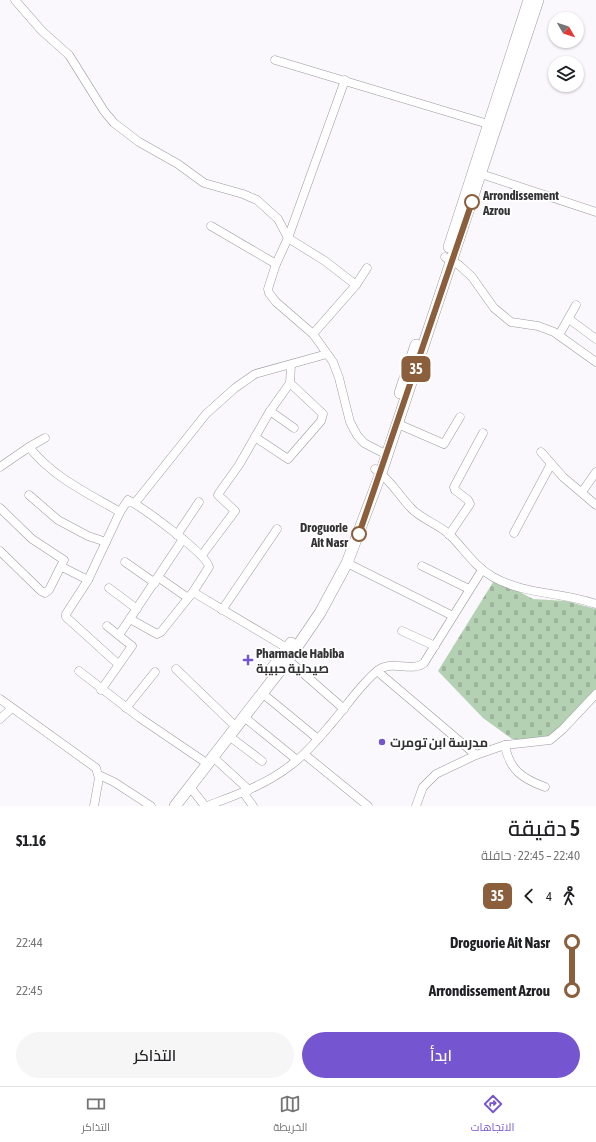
<!DOCTYPE html>
<html lang="ar">
<meta charset="utf-8">
<style>
:root{--surface:#fff;--page:#f6f6f6;--text:#202124;--muted:#757577;--line:#e0e0e0;--accent:#7656d0}
body{margin:0;font-family:"Asap Condensed",Cairo,sans-serif;background:var(--page);color:var(--text);direction:rtl;height:100vh;display:flex;flex-direction:column;font-size:15px;white-space:nowrap}
*{box-sizing:border-box;margin:0}
p{font-size:13px;color:var(--muted)}
.icon{flex:none;width:22px;height:22px;fill:none;stroke:currentColor;stroke-width:2;stroke-linecap:round;stroke-linejoin:round}
.map{position:relative;height:806px;overflow:hidden;direction:ltr}
.sheet{display:flex;flex-direction:column;background:var(--surface);flex:1}
.sheet>*{flex:none}
.badge{padding:0 8px;border-radius:6px;font-size:14px;line-height:26px}
.needle{width:26px;rotate:129deg}
.buttons{position:absolute;left:548px;top:12px;display:grid;gap:8px}
.buttons a{display:grid;place-items:center;width:36px;height:36px;border-radius:50%;background:var(--surface);box-shadow:0 1px 3px #0004;font-size:20px}
.map>.badge{position:absolute;translate:-50% -50%;box-shadow:0 0 0 2px #fff}
.legs{display:flex;align-items:center;gap:6px;height:44px;padding:0 16px;font-size:13px}
.legs p{margin-inline-start:auto}
.headline{display:flex;align-items:center;justify-content:space-between;height:68px;padding:0 16px}
h1{font-size:22px;font-weight:600;line-height:30px}
.primary-button{display:flex;gap:8px;margin-top:auto;padding:8px 16px}
.primary-button a{flex:1;height:46px;border-radius:24px;background:var(--accent);color:#fff;font-size:16px;font-weight:600;line-height:46px;text-align:center}
.primary-button a+a{background:var(--page);color:var(--text)}
ul{padding:0 16px;list-style:none}
li{display:flex;align-items:center;gap:14px;height:48px;font-size:15px}
li i{display:grid;place-items:center;width:6px;height:100%;margin:0 5px;background:currentColor}
li i::after{content:'';width:10px;height:10px;margin:-5px;border:3px solid;border-radius:50%;background:var(--surface)}
li p{margin-inline-start:auto}
li:first-child i{background:linear-gradient(#0000 50%,currentColor 0)}
li:last-child i{background:linear-gradient(currentColor 50%,#0000 0)}
.tabs{display:flex;justify-content:space-around;align-items:center;height:56px;border-top:1px solid var(--line);background:var(--surface);font-size:11px;color:var(--muted)}
.tabs a{display:grid;justify-items:center;gap:2px}
.tabs .selected{color:var(--accent)}
.map>svg:first-child{display:block}
.cemetery{fill:url(#cemetery-stones)}
.lines{fill:none;stroke-linecap:round;stroke-linejoin:round}
.street-casing{stroke:#9c9a9e;stroke-width:9}
.secondary-casing{stroke:#9c9a9e;stroke-width:12}
.street{stroke:#fff;stroke-width:8}
.secondary{stroke:#fff;stroke-width:11}
.line-1-casing{stroke:#fff;stroke-width:9}
.line-1{stroke:#8b5e3c;stroke-width:6}
.stop-1-dot{fill:#fff;stroke:#8b5e3c;stroke-width:2}
.poi-dot{fill:#7656d0;stroke:#fff;stroke-width:1.5}
.labels{text-anchor:middle;dominant-baseline:central;stroke-width:3.5;stroke-linejoin:round;paint-order:stroke}
.stop-label{font-size:13px;font-weight:bold;fill:#333234;stroke:#fff;text-anchor:start}
.poi-label{font-size:13px;font-weight:bold;fill:#333234;stroke:#fff;text-anchor:start}
</style>
<div class="map">
<svg width="596" height="806" viewBox="0 0 596 806">
<defs>
<pattern id="cemetery-stones" width="16" height="16" patternUnits="userSpaceOnUse"><rect width="16" height="16" fill="#b4d1b3"/><path d="M2 7V4a2 2 0 0 1 4 0v3zM10 15v-3a2 2 0 0 1 4 0v3z" fill="#9bb49b"/></pattern>
</defs>
<rect width="100%" height="100%" fill="#faf8fc"/>
<polygon class="cemetery" points="495,579 533,599 566,601 596,609 596,690 551,741 512,739 483,718 438,671"/>
<g class="lines">
<defs>
<g id="street">
<polyline points="15,0 42,31 69,55 104,111 114,123 139,142 178,164 204,183 243,194 257,200 278,219 288,238 325,261 356,285 367,268"/>
<polyline points="275,60 488,124"/>
<polyline points="345,80 288,238 276,264 268,289 269,293 276,302 313,334 333,362 339,378 350,422 357,435 364,443 387,455"/>
<polyline points="475,172 596,212"/>
<polyline points="211,226 276,264"/>
<polyline points="445,257 459,265 472,277 494,308 511,322 538,326 554,332 596,362"/>
<polyline points="569,319 596,339"/>
<polyline points="313,334 356,285"/>
<polyline points="559,335 576,305"/>
<polyline points="270,411 294,428"/>
<polyline points="398,424 444,444 460,417"/>
<polyline points="255,437 288,459 321,421 323,414 290,383"/>
<path d="M29,447C54,478 86,492 120,512"/>
<polyline points="541,452 563,477 596,505"/>
<polyline points="0,467 29,447 45,438"/>
<path d="M375,469C391,480 399,496 412,509C423,520 438,524 450,535C464,549 475,567 493,577C525,595 563,592 596,604"/>
<polyline points="582,492 596,472"/>
<polyline points="29,495 58,520 88,536 106,542"/>
<polyline points="135,503 206,414 235,388 255,374 327,354"/>
<polyline points="0,508 32,539 64,560 49,590 45,593 41,591 0,551"/>
<polyline points="514,533 551,464"/>
<polyline points="177,535 199,502"/>
<polyline points="449,535 470,504 468,500 455,490 454,487 483,433"/>
<polyline points="202,555 235,511 218,495 219,493 239,465 270,411 290,383 291,365"/>
<polyline points="125,562 155,583"/>
<polyline points="347,563 453,616"/>
<polyline points="422,566 469,589"/>
<polyline points="62,567 88,580"/>
<polyline points="158,577 188,598"/>
<polyline points="109,588 137,609"/>
<polyline points="193,592 292,651"/>
<polyline points="222,610 277,529"/>
<polyline points="402,631 435,646"/>
<polyline points="119,635 183,539"/>
<polyline points="288,660 344,709"/>
<path d="M118,664L66,617V614L88,580L120,512L128,500C142,507 207,554 209,567L193,592L161,632L157,634L130,619"/>
<polyline points="176,669 231,722"/>
<polyline points="79,671 140,718 202,760"/>
<polyline points="377,671 476,755"/>
<polyline points="101,690 132,646 107,626"/>
<polyline points="262,693 318,739"/>
<polyline points="0,699 96,768 99,778 94,806"/>
<polyline points="126,708 155,672"/>
<polyline points="244,717 297,760"/>
<polyline points="0,719 12,708"/>
<polyline points="229,736 262,761"/>
<path d="M505,745C509,770 523,779 545,787"/>
<polyline points="304,754 368,806"/>
<polyline points="213,757 249,790"/>
<polyline points="99,775 114,782 151,806"/>
<polyline points="190,787 205,806"/>
<polyline points="243,792 253,806"/>
<path d="M207,806C236,795 266,785 291,765C306,754 319,738 331,724C346,707 360,685 377,671C391,659 411,673 424,663L482,570"/>
<polyline points="416,806 423,787 436,774 476,755 505,745 550,740 563,729 596,694"/>
</g>
<g id="secondary">
<polyline points="449,247 529,0"/>
<polyline points="400,393 416,345"/>
<polyline points="270,671 291,643"/>
<polyline points="175,806 288,660 320,613 347,563 381,473 538,0"/>
</g>
</defs>
<use href="#street" class="street-casing"/>
<use href="#secondary" class="secondary-casing"/>
<use href="#street" class="street"/>
<use href="#secondary" class="secondary"/>
</g>
<g class="lines">
<defs>
<polyline id="line-1" points="359,534 472,202"/>
</defs>
<use href="#line-1" class="line-1-casing"/>
<use href="#line-1" class="line-1"/>
</g>
<g class="stop-1-dot">
<circle cx="472" cy="202" r="7"/>
<circle cx="359" cy="534" r="7"/>
</g>
<g class="poi-dot">
<path d="M246 654h4v4h4v4h-4v4h-4v-4h-4v-4h4z"/>
<circle cx="382" cy="742" r="4"/>
</g>
<g class="labels">
<g class="stop-label">
<text x="483" y="195">Arrondissement<tspan x="483" dy="15">Azrou</tspan></text>
<text x="348" y="527" text-anchor="end">Droguorie<tspan x="348" dy="15">Ait Nasr</tspan></text>
</g>
<g class="poi-label">
<text x="256" y="653">Pharmacie Habiba<tspan x="256" dy="15">صيدلية حبيبة</tspan></text>
<text x="390" y="742">مدرسة ابن تومرت</text>
</g>
</g>
</svg>
<div class="buttons">
<a><svg class="needle" viewBox="-14 -14 28 28"><path d="M0-13l5 13h-10z" fill="#e53935"/><path d="M0 13l5-13h-10z" fill="#757577"/></svg></a>
<a><svg class="icon" aria-label="layers" viewBox="0 0 24 24"><path d="M12 4l9 5-9 5-9-5zM3 14l9 5 9-5"/></svg></a>
</div>
<b class="badge" style="left:416px;top:369px;background:#8b5e3c;color:#fff">35</b>
</div>
<section class="sheet">
<div class="headline"><div><h1>5 دقيقة</h1><p>22:40 – 22:45 · حافلة</p></div><b>$1.16</b></div>
<div class="legs"><svg class="icon" aria-label="walk" viewBox="0 0 24 24"><circle cx="13" cy="4" r="2"/><path d="M13 8l-2 6 4 7M11 14l-3 7M7 12l3-4h3l4 4"/></svg>4<svg class="icon" aria-label="back" viewBox="0 0 24 24"><path d="M15 5l-7 7 7 7"/></svg><b class="badge" style="background:#8b5e3c;color:#fff">35</b></div>
<ul>
<li><i style="color:#8b5e3c"></i><b>Droguorie Ait Nasr</b><p>22:44</p></li>
<li><i style="color:#8b5e3c"></i><b>Arrondissement Azrou</b><p>22:45</p></li>
</ul>
<div class="primary-button"><a>ابدأ</a><a>التذاكر</a></div>
</section>
<nav class="tabs">
<a class="selected"><svg class="icon" aria-label="directions" viewBox="0 0 24 24"><path d="M12 3l9 9-9 9-9-9zM9 14v-3h6M13 9l2 2-2 2"/></svg>الاتجاهات</a>
<a><svg class="icon" aria-label="map" viewBox="0 0 24 24"><path d="M3 6l6-2 6 2 6-2v14l-6 2-6-2-6 2zM9 4v14M15 6v14"/></svg>الخريطة</a>
<a><svg class="icon" aria-label="tickets" viewBox="0 0 24 24"><path d="M3 7h18v10H3zM15 7v10"/></svg>التذاكر</a>
</nav>
